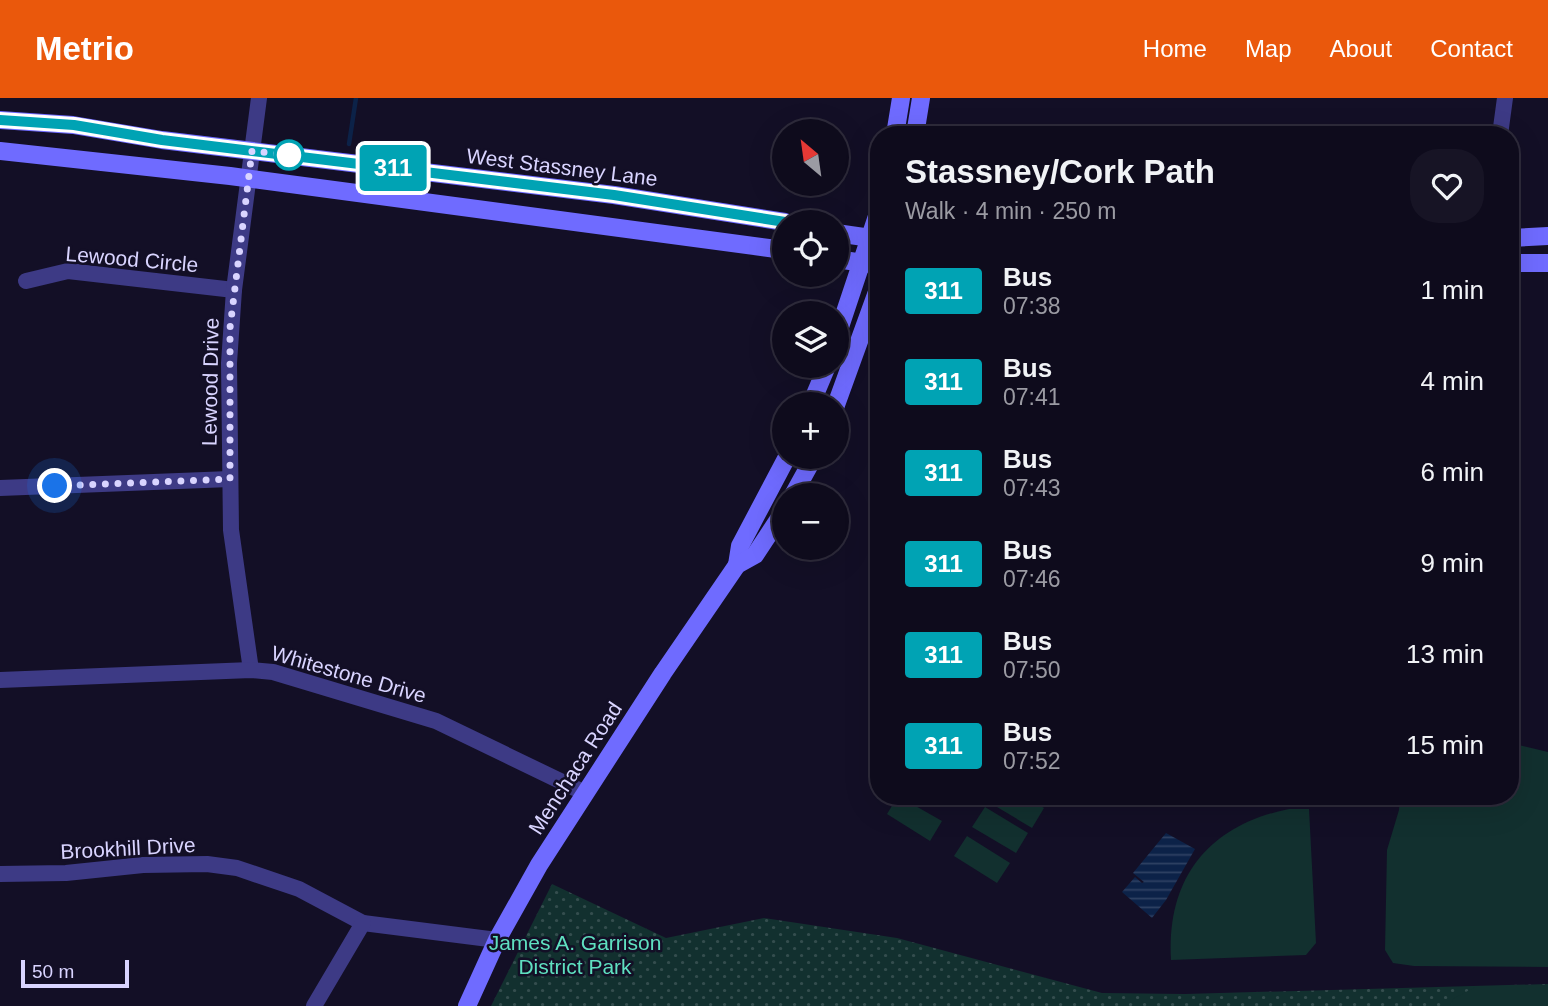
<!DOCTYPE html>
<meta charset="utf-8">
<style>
:root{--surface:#0e0b1c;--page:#171425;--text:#f1f3f6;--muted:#9b9ba3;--line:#2e2b3b;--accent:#ea580c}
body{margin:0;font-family:Arial,sans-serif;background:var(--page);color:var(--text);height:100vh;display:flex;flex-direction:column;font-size:26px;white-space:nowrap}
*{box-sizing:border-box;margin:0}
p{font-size:23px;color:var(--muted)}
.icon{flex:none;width:38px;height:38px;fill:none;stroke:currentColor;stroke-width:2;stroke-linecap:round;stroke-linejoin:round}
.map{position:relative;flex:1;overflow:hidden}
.side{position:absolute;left:870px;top:28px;width:649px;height:679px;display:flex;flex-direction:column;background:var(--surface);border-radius:28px;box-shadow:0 7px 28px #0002,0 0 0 2px var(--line)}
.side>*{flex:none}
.badge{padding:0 14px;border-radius:5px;font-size:24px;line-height:46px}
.needle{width:46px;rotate:331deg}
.buttons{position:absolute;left:772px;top:21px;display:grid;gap:14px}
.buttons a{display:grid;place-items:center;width:77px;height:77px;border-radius:50%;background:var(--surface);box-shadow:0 7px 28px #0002,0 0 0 2px var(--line);font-size:35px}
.scale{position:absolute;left:21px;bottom:18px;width:108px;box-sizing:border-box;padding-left:7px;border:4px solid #d9d4ff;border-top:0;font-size:19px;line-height:24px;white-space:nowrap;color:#d9d4ff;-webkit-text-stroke:5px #130f26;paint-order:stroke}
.you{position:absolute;width:35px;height:35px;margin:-18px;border:5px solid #fff;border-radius:50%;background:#1a73e8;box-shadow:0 0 0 10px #1a73e833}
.map>.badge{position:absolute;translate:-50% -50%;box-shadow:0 0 0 4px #fff}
.round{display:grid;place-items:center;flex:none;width:74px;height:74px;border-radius:28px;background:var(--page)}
.summary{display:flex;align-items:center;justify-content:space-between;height:119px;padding:0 35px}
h1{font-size:33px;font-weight:700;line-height:52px}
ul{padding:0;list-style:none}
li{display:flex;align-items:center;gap:21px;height:91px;padding:0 35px}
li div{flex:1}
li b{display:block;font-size:26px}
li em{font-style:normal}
li .badge{min-width:77px;font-weight:700;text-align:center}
header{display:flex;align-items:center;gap:42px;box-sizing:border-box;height:98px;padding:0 35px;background:var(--accent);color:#fff}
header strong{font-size:33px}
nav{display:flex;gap:38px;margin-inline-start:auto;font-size:24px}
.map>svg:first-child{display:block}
.green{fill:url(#green-dots)}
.pitch{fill:#12302f}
.water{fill:url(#water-rules)}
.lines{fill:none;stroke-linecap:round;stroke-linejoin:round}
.stream{stroke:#0c2248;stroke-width:4.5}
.minor{stroke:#3d3a85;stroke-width:16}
.secondary{stroke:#6f6bff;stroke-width:18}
.line-casing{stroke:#fff;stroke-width:16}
.line{stroke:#00a3b4;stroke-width:10}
.walk{stroke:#d9d4ff;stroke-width:7;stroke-dasharray:0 12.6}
.stop-dot{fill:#fff;stroke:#00a3b4;stroke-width:3.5}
.labels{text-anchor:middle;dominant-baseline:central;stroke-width:5;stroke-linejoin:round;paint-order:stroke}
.street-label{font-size:21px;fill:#d9d4ff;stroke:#130f26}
.park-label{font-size:21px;fill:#5fe0c0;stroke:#130f26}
</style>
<header>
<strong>Metrio</strong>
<nav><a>Home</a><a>Map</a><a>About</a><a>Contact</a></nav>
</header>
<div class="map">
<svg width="1548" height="908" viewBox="0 0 1548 908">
<defs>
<pattern id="green-dots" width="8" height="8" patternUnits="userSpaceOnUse" patternTransform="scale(1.75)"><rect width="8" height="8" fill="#12302f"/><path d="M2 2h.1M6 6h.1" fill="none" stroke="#344d4e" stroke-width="1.8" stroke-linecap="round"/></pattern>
<pattern id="water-rules" width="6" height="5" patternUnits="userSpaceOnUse" patternTransform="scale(1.75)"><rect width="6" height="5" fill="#0c2248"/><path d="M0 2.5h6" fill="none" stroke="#2f4163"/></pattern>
</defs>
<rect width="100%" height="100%" fill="#130f26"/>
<polygon class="green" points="552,786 666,840 764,820 897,840 1102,895 1185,896 1548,886 1548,908 491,908"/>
<g class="pitch">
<polygon points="1510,645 1548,654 1548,869 1414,868 1393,865 1385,852 1387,752 1399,712 1400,698 1510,698"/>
<polygon points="898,698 942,723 930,743 887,716"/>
<polygon points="991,698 1025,698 1044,710 1032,730 987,703"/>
<polygon points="985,709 1028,735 1016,755 972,729"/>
<path d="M1289,711H1309L1316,845L1306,857L1171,862C1166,780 1209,727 1289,711Z"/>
<polygon points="967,738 1010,765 997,785 954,758"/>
<polygon points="1475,889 1548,889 1548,908 1450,908 1453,901"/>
</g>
<polygon class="water" points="1166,735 1195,751 1166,802 1152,820 1122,794 1135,779 1142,785 1144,784 1133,775"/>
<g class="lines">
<polyline class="stream" points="349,46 356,0"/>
<g class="minor">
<polyline points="1500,37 1505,0"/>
<polyline points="26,183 68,173 234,192"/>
<polyline points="0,390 230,381"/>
<polyline points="251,572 231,432 229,265 234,192 259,0"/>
<polyline points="0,582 251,572 273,574 436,623 585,695"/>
<polyline points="0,776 66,775 143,767 207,766 237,770 299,791 363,825 497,842"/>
<polyline points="314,908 363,825"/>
</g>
<g class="secondary">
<polyline points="0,22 73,27 162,42 614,97 785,124"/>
<polyline points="895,37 901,0"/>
<polyline points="915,37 921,0"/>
<polyline points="0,53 230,78 784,152"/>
<polyline points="836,135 878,141"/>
<polyline points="1510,140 1548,138"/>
<polyline points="836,161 878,167"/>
<polyline points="1510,165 1548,165"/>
<polyline points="836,241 878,115"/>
<polyline points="811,306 827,268"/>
<polyline points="836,307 878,191"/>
<polyline points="793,397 814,359"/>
<polyline points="737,467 740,448 787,359"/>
<polyline points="467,908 497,842 539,767 663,575 737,467 755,457 784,413"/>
</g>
</g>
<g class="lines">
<defs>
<polyline id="line" points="0,22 74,27 162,42 614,97 785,124"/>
</defs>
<use href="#line" class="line-casing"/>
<use href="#line" class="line"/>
<polyline class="walk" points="55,388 230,381 230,230 252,53 289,57"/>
</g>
<circle class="stop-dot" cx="289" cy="57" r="14"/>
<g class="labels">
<g class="street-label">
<text transform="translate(562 69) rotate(7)">West Stassney Lane</text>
<text transform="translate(132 161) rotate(5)">Lewood Circle</text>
<text transform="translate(210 284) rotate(-89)">Lewood Drive</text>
<text transform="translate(349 576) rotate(16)">Whitestone Drive</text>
<text transform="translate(575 670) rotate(-57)">Menchaca Road</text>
<text transform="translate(128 750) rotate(-3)">Brookhill Drive</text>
</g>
<g class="park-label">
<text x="575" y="844">James A. Garrison<tspan x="575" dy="24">District Park</tspan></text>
</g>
</g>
</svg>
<div class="buttons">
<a><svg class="needle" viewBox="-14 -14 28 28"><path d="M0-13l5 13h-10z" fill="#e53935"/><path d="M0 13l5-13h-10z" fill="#9b9ba3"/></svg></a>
<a><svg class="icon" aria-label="locate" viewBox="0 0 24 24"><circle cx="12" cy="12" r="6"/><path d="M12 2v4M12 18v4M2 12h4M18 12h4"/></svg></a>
<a><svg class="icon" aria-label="layers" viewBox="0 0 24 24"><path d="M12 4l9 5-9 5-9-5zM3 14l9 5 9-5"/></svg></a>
<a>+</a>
<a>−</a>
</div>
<div class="scale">50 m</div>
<div class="you" style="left:55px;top:388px"></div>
<b class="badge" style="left:393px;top:70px;background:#00a3b4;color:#fff">311</b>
<section class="side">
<div class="summary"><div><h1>Stassney/Cork Path</h1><p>Walk · 4 min · 250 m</p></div><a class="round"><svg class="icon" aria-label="heart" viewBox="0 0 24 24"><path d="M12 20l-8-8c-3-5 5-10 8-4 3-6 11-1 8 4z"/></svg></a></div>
<ul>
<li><span class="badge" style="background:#00a3b4;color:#fff">311</span><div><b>Bus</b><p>07:38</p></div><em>1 min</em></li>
<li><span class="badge" style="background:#00a3b4;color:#fff">311</span><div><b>Bus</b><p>07:41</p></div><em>4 min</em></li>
<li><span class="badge" style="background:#00a3b4;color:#fff">311</span><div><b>Bus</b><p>07:43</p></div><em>6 min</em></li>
<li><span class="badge" style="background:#00a3b4;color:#fff">311</span><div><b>Bus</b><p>07:46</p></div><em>9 min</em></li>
<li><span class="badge" style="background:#00a3b4;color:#fff">311</span><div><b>Bus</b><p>07:50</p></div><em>13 min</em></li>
<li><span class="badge" style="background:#00a3b4;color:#fff">311</span><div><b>Bus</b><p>07:52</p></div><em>15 min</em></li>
</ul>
</section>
</div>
